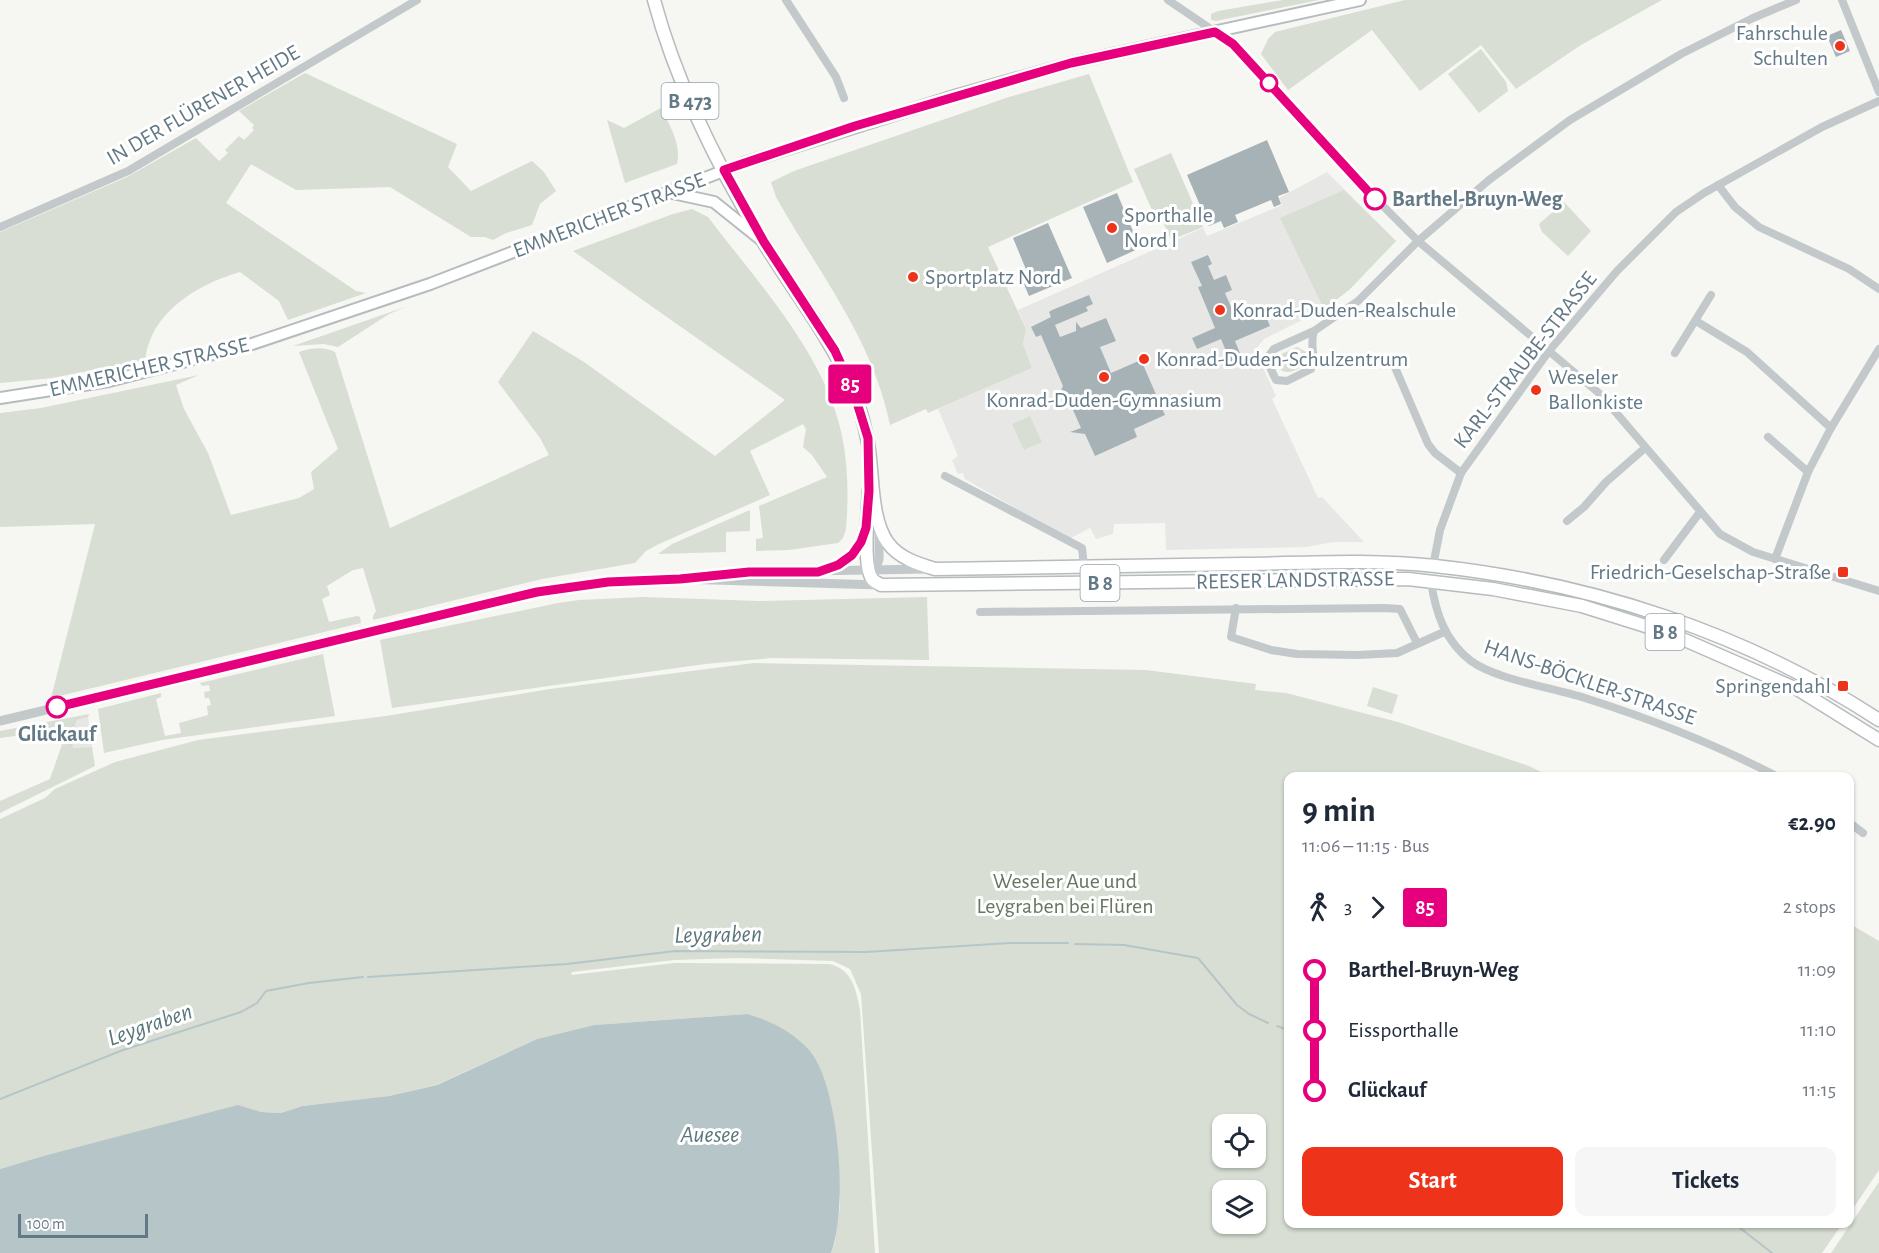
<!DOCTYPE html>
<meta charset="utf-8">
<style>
:root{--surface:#fff;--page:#f6f6f7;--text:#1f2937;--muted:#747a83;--accent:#ee331b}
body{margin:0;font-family:"Alegreya Sans",sans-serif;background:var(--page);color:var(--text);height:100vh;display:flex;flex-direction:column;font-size:22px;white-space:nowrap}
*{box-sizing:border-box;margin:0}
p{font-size:20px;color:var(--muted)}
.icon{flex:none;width:33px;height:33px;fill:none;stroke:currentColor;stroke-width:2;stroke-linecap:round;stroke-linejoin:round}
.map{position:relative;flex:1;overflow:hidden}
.panel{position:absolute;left:1284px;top:772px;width:570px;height:456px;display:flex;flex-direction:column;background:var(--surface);border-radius:12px;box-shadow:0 2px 4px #0004}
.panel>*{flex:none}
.badge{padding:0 12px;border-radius:4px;font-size:21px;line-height:39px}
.controls{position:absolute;left:1212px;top:1114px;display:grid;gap:12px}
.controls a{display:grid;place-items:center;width:54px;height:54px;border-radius:12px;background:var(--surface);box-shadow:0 2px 4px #0004;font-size:30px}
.scale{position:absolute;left:18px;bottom:15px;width:130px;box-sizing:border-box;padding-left:6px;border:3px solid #637a86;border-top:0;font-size:16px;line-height:21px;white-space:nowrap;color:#637a86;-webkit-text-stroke:4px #fff;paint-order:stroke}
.map>.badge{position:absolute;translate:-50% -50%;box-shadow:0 0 0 3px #fff}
.legs{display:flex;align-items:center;gap:9px;height:66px;padding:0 18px;font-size:20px}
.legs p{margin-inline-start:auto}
.summary{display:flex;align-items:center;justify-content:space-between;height:102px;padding:0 18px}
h1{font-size:33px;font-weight:700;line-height:45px}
.primary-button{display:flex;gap:12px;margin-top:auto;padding:12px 18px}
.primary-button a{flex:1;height:69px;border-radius:12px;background:var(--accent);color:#fff;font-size:24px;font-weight:700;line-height:69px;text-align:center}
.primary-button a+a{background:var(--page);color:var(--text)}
ul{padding:0 18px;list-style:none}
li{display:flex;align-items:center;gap:21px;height:60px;font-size:22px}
li i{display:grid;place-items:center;width:9px;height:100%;margin:0 8px;background:currentColor}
li i::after{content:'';width:15px;height:15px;margin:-8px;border:4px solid;border-radius:50%;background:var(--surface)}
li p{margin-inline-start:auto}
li:first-child i{background:linear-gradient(#0000 50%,currentColor 0)}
li:last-child i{background:linear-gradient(currentColor 50%,#0000 0)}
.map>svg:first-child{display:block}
.built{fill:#e7e8e6}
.green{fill:#d8ded3;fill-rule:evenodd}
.water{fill:#b6c6c8}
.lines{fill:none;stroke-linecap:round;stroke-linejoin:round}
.stream{stroke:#b6c6c8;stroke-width:2}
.building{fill:#a7b2b7}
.secondary-casing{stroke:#b5bcbf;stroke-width:14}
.primary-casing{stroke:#b6bbbe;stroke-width:15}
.minor{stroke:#c3c8cb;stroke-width:8}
.tertiary{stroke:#c3c8cb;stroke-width:9}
.secondary{stroke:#fff;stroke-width:10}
.primary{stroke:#fff;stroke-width:12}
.line-1-casing{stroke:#fff;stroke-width:14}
.line-1{stroke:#e6007e;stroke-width:9}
.poi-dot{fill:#ee331b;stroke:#fff;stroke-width:2}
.stop-1-dot{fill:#fff;stroke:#e6007e;stroke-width:3}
.labels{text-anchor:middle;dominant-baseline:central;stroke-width:6;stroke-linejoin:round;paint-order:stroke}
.shield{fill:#fff;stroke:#92a2aa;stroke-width:1.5}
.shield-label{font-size:21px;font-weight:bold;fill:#637a86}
.poi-label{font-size:22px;fill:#637a86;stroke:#fff;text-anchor:start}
.street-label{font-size:22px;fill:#637a86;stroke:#fff}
.stop-label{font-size:22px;font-weight:bold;fill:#637a86;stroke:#fff;text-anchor:start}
.park-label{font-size:22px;fill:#66775f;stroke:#fff}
.water-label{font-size:24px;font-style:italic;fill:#5a767b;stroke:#fff}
</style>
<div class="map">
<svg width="1879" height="1253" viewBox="0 0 1879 1253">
<rect width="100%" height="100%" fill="#f6f6f2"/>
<g class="built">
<polygon points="1327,172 1396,241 1349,290 1324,309 1264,339 1255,350 1276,396 1272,399 1318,498 1322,497 1364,542 1333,542 1307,547 1166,550 1165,523 1114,524 1113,534 1096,539 1090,528 1069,539 965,479 963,473 958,474 952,460 958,456 938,409 1032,368 1023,344 1026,329 1018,310 1203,228 1207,236 1282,205 1279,198"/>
<polygon points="88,717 92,747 73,749 72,735 77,720"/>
</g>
<g class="green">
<polygon points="1283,0 1319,0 1216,21 1211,20 1211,14 1218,11"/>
<polygon points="1405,0 1662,0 1581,45 1516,89 1481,45 1420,91 1372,30 1288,90 1261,54 1268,39 1275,32"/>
<polygon points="1481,49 1506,82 1508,91 1479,113 1448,74"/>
<path d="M305,73L457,144L448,167L471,191L532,161L544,172L556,191L540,204L532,225L506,233L493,240L485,237H471L390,187L296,190L251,164L226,203L356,291L366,293L288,320L279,301L240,272C196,285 151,312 145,360L52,378L0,383V232L127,177L196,138L219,161L228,153L225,150L239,136L244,140L254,130L252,128L254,125L239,111Z"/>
<path d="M1089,74L1133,182L988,247L1026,329L1023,344L1032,368L928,413L926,409L890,425C873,339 818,272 776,197L771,182L794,171L1009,97Z"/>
<path d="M661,108C669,124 682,145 677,164L625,183L607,120L624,128Z"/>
<polygon points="1171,153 1203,227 1171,240 1163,222 1158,224 1134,169"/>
<polygon points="1344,190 1396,241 1349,290 1324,309 1280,218"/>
<polygon points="1564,202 1591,231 1568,256 1542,232 1539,224"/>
<path d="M692,209L708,217C754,278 817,345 838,420C848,454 849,493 846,529L843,538L838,543L789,550L756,551V539L763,538L759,506L827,477L812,455L803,447L806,429L803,424L750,451L770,495L659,544L646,551L635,563L542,579L373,620V616L376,611L363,568L353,570L327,586L330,595L322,599L329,622L357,616L360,617L361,623L51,698L95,524L0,527V413L41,408L199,375L176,385L184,409L208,453L231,515L299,498L314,489L311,472L338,449L299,352C310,348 324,346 335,352L390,528L549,455L540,438L498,382L533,331L584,362L715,456L785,400L573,251L673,214Z"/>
<polygon points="408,306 389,314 338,347 324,344 293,346"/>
<path d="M1297,347L1306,352L1305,364C1296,371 1285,377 1277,366V356Z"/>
<polygon points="1030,416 1042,442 1024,450 1012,424"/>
<polygon points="750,510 750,531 726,532 726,552 658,554 672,544"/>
<polygon points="644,597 759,601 927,597 929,660 771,658 705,664 392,708 380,640 558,603 579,600"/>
<polygon points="323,654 335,716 162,740 104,753 98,709 161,693 161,697 156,699 165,736 181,733 179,723 208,715 207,706 211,705 209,698 205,698 204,692 210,691 209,685 202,686 200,683"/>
<path d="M754,663L1146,670L1256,684L1255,690L1286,693L1398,722L1529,766L1551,777H1288V1224H1842L1822,1253H879L861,994L850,969L833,961L739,958L674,960L572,972L571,975L675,963L829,964C852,969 856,989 860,1010L875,1253H831L835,1242L840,1206L837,1138L747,1014L594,1025L537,1039L436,1085L389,1096L302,1106L281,1113L261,1112L238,1106L43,1156L0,1169V819L45,798L55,789L115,762L198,740L386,716L550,689ZM1222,1125H1256V1158H1222ZM1222,1191H1256V1224H1222Z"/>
<polygon points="1373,687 1398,695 1392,714 1367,706"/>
<polygon points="89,714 88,717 77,720 72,735 73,748 92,747 95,766 0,813 0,801 50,779 66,733 47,732 0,738 0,731"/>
<polygon points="1850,924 1879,941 1879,1170 1850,1213"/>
<polygon points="1879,1182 1879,1253 1831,1253"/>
</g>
<path class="water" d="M747,1014C771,1021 793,1032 810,1051C840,1088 848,1210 831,1253H0V1169L43,1156L238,1105L261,1112L281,1113L302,1106L389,1096L437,1085L537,1039L594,1025Z"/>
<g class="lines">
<g class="stream">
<polyline points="1075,944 1124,945 1198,958 1237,1005 1249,1014 1268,1023"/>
<polyline points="368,977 567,964 675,951 866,952 1010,943 1068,943"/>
<polyline points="1277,1026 1288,1030"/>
<polyline points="0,1099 123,1050 241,1012 257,1003 266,991 309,983 363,977"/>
<polyline points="1735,1224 1772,1253"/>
</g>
</g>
<g class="building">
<polygon points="1841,30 1850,51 1836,57 1827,36"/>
<polygon points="1267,140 1289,192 1278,196 1281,204 1274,207 1271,200 1235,215 1238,222 1224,228 1221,221 1209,226 1187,175"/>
<polygon points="1117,193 1140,248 1107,263 1083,207"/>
<polygon points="1048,223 1072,278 1029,296 1023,282 1030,279 1013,238"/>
<polygon points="1208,255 1212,264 1208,266 1214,280 1226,275 1232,290 1225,293 1235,316 1261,304 1270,326 1235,341 1242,358 1231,363 1221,339 1197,349 1192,338 1215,328 1198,287 1202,286 1191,262"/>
<polygon points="1089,295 1093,304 1086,307 1088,311 1055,325 1060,337 1076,331 1076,322 1081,328 1106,318 1116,341 1100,347 1111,373 1141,360 1165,415 1134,429 1137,437 1095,456 1085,434 1070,432 1081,428 1065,392 1059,395 1063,386 1041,335 1036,337 1031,327 1051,317 1049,312 1052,310"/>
</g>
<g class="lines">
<defs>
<g id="secondary">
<polyline points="668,192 714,202 759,238"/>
<polyline points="0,398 109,381 252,344 430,284 744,163 957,95 1071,63 1360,0"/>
</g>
<g id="primary">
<path d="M654,0C677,86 718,167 764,243C794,292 830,337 853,390C859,405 864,422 867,438C874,469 869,517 888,543C899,558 918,564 935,569C1038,567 1141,566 1244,564C1307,563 1372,559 1435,566C1592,583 1746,633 1879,720"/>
<path d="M869,490C868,507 862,569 873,580C875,582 878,583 881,585L1408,579L1493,589L1582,606L1671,634L1797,689L1879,740"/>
</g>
</defs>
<use href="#secondary" class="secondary-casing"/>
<use href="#primary" class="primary-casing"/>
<g class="minor">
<polyline points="786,0 836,77 844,98"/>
<polyline points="1168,0 1233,44 1347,170 1418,241 1600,394 1720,534 1753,552 1879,591"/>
<polyline points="1842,0 1879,92"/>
<polyline points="1718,185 1735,207 1759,227 1849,269 1879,289"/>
<polyline points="0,227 128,171 417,0"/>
<polyline points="1696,321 1747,352 1831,428"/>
<path d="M1314,331C1309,345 1317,358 1311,369L1287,381L1276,380L1268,363V357L1274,349L1314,331L1358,301L1418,241L1489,180L1570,120L1681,54L1753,18L1796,0"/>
<polyline points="1675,353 1711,295"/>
<polyline points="1394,365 1428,444 1435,453 1461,473"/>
<polyline points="1768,437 1808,472"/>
<polyline points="945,476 1082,548 1084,566"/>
<polyline points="1567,521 1584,507 1606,482 1645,448"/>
<polyline points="1775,559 1808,472 1831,428 1879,349"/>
<polyline points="1664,560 1700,512"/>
<polyline points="1433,566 1440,530 1461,473 1549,351 1617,271 1676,212 1704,193 1822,127 1879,101"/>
<path d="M1431,582C1436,614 1445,641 1471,661C1497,680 1555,688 1588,699C1654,720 1717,745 1778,777"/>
<polyline points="1236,608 1231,637 1271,650 1297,654 1358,655 1397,653 1444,632"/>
<polyline points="980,612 1385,608 1400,609 1417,643"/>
<polyline points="1850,823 1863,833"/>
</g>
<g class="tertiary">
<path d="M826,569C844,563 858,552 864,533"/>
<polyline points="874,574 879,559 879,528"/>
<polyline points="712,576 749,572 929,569"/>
<polyline points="0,721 537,592 608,582 680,579 881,585"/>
</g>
<use href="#secondary" class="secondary"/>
<use href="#primary" class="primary"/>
</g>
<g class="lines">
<defs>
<polyline id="line-1" points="57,707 537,592 608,582 680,579 749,572 818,572 838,565 852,555 861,542 866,528 869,491 868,438 854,393 835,351 764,242 724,170 855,126 1071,63 1215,32 1233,44 1375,199"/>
</defs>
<use href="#line-1" class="line-1-casing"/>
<use href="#line-1" class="line-1"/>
</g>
<g class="poi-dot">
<circle cx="1840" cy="46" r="6"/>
<circle cx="1112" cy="228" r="6"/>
<circle cx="913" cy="277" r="6"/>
<circle cx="1220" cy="310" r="6"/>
<circle cx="1144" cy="359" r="6"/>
<circle cx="1104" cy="377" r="6"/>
<circle cx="1536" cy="390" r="6"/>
<rect x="1837" y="566" width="12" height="12" rx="3"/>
<rect x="1837" y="680" width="12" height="12" rx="3"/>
</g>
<g class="stop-1-dot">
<circle cx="1269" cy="83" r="8"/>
<circle cx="1375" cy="199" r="10"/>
<circle cx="57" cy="707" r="10"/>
</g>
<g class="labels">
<g class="shield">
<rect x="661.5" y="83" width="57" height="36" rx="4.5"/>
<rect x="1080.5" y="565" width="39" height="36" rx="4.5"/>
<rect x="1645.5" y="614" width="39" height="36" rx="4.5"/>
</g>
<g class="shield-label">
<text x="690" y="101">B 473</text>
<text x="1100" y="583">B 8</text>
<text x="1665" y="632">B 8</text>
</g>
<g class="poi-label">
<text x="1828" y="33" text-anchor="end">Fahrschule<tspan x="1828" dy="25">Schulten</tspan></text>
<text x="1124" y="215">Sporthalle<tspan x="1124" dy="25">Nord I</tspan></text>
<text x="925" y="277">Sportplatz Nord</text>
<text x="1232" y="310">Konrad-Duden-Realschule</text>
<text x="1156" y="359">Konrad-Duden-Schulzentrum</text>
<text x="1548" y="377">Weseler<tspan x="1548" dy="25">Ballonkiste</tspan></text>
<text x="1104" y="400" text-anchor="middle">Konrad-Duden-Gymnasium</text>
<text x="1831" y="572" text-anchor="end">Friedrich-Geselschap-Straße</text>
<text x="1831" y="686" text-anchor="end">Springendahl</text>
</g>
<g class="street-label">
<text transform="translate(203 105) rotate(-30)">IN DER FLÜRENER HEIDE</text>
<text transform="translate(609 215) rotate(-21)">EMMERICHER STRASSE</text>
<text transform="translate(1525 360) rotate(-52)">KARL-STRAUBE-STRASSE</text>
<text transform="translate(149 367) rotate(-13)">EMMERICHER STRASSE</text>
<text transform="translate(1295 580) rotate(-1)">REESER LANDSTRASSE</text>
<text transform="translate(1590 682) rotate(19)">HANS-BÖCKLER-STRASSE</text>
</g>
<g class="stop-label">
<text x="1392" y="199">Barthel-Bruyn-Weg</text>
<text x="57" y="734" text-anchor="middle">Glückauf</text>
</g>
<g class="park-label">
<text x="1065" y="881">Weseler Aue und<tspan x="1065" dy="25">Leygraben bei Flüren</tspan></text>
</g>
<g class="water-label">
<text transform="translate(718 935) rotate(-1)">Leygraben</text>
<text transform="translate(150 1025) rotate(-19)">Leygraben</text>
<text x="710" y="1135">Auesee</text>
</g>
</g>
</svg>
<div class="controls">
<a><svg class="icon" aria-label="locate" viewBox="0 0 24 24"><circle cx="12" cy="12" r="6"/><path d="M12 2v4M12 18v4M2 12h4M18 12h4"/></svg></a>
<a><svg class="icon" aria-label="layers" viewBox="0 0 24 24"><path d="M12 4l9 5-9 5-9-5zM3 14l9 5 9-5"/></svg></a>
</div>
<div class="scale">100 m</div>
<b class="badge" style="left:850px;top:384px;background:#e6007e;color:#fff">85</b>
<section class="panel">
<div class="summary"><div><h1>9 min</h1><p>11:06 – 11:15 · Bus</p></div><b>€2.90</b></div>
<div class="legs"><svg class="icon" aria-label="walk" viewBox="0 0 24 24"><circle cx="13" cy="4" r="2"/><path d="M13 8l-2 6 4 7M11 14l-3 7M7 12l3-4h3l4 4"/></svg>3<svg class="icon" aria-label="forward" viewBox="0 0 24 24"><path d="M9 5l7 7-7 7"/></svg><b class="badge" style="background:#e6007e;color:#fff">85</b><p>2 stops</p></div>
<ul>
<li><i style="color:#e6007e"></i><b>Barthel-Bruyn-Weg</b><p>11:09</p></li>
<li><i style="color:#e6007e"></i><span>Eissporthalle</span><p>11:10</p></li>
<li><i style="color:#e6007e"></i><b>Glückauf</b><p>11:15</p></li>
</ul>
<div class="primary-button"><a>Start</a><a>Tickets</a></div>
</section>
</div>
